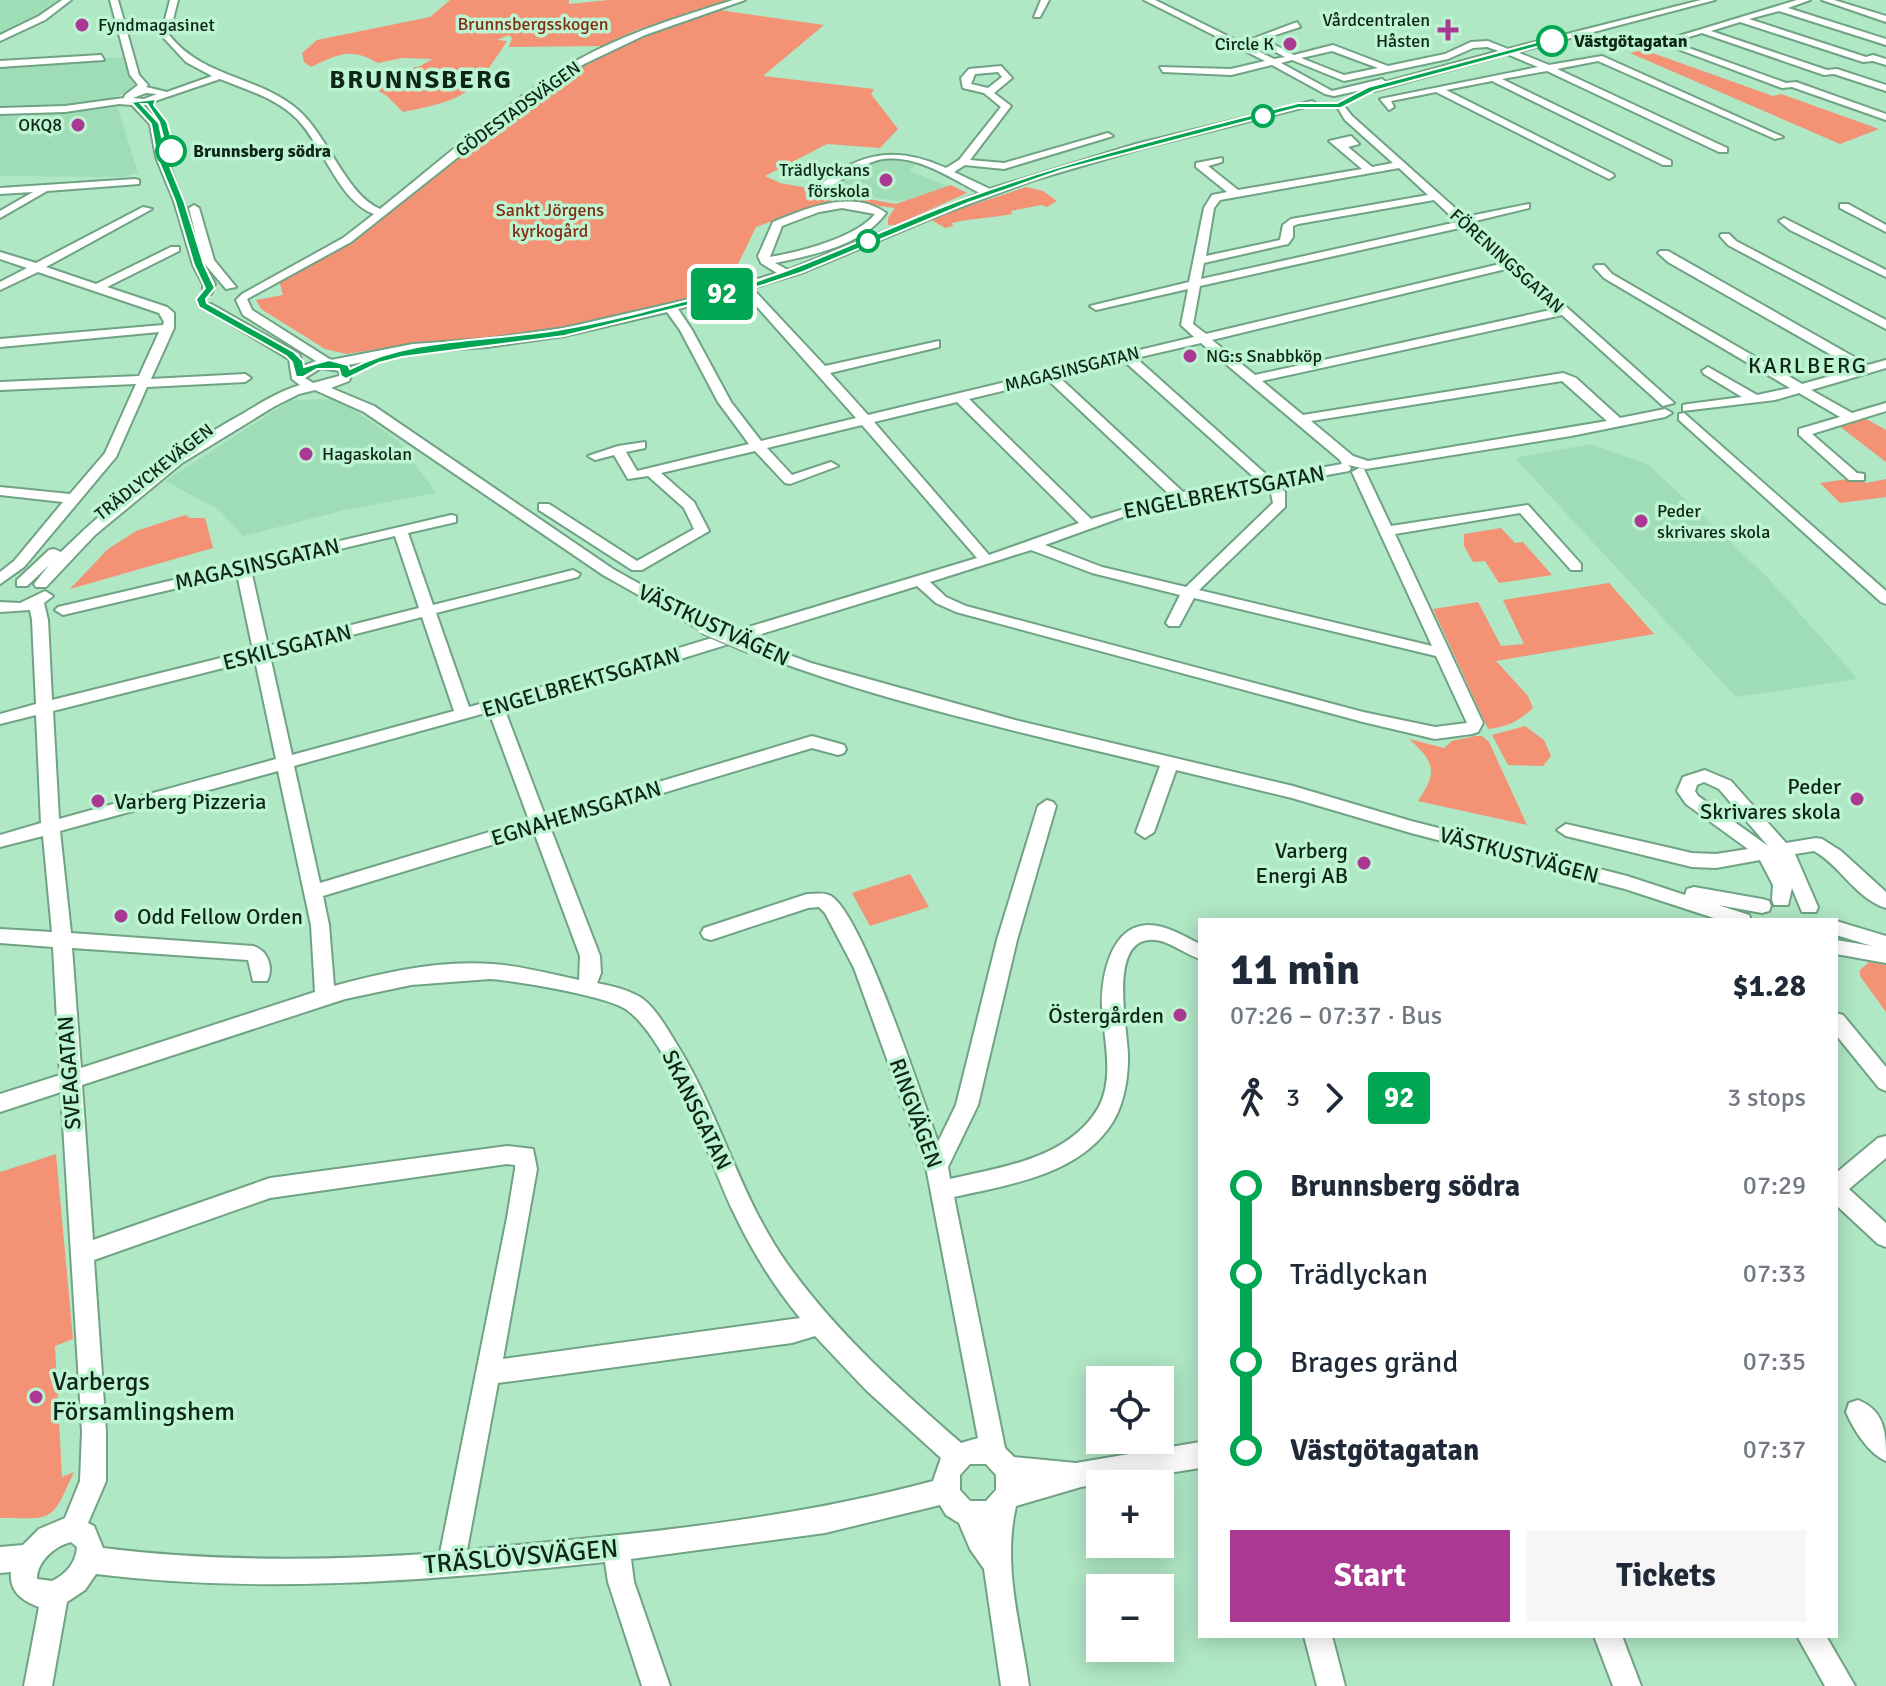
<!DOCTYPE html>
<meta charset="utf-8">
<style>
:root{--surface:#fff;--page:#f6f6f7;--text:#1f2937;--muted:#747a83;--accent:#ab3994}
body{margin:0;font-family:Signika,sans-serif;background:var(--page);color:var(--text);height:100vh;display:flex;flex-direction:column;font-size:30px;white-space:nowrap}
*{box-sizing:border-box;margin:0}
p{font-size:26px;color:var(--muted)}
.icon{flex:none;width:44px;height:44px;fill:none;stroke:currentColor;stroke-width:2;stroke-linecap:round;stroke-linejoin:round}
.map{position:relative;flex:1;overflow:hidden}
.details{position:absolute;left:1198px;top:918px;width:640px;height:720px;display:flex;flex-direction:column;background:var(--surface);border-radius:0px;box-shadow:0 4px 20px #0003}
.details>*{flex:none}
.badge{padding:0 16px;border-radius:6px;font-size:28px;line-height:52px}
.tools{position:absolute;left:1086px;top:1366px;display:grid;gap:16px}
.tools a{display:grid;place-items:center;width:88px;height:88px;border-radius:0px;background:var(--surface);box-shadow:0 4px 20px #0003;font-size:40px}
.map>.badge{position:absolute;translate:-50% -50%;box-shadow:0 0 0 4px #fff}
.legs{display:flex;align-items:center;gap:12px;height:88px;padding:0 32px;font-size:26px}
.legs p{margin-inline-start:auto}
.headline{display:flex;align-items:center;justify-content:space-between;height:136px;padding:0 32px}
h1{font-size:44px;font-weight:700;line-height:60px}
.action{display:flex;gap:16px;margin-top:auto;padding:16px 32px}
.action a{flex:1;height:92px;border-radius:0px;background:var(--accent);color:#fff;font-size:32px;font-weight:700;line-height:92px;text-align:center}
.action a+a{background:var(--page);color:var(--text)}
ul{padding:0 32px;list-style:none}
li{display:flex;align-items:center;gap:28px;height:88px;font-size:30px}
li i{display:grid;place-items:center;width:12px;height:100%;margin:0 10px;background:currentColor}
li i::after{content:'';width:20px;height:20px;margin:-10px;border:6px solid;border-radius:50%;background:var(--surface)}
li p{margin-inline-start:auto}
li:first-child i{background:linear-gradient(#0000 50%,currentColor 0)}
li:last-child i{background:linear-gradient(currentColor 50%,#0000 0)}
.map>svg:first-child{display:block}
.built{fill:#9fddb7}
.green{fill:#f39275}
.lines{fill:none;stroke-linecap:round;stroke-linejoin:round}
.minor-casing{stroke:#6fa383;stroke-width:4}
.minor{fill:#fff;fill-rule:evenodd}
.minor-bridge-casing{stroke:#6fa383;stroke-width:18;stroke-linecap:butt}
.minor-bridge{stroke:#fff;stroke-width:15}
.line-1{fill:#00a651;stroke:#fff;stroke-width:2}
.poi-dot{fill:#ab3994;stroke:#bdf5d2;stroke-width:3}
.stop-1-dot{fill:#fff;stroke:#00a651;stroke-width:4}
.labels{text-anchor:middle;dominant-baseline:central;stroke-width:7;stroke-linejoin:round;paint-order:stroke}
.far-poi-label{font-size:18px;fill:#0f2518;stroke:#bdf5d2;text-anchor:end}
.far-park-label{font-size:18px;fill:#802d14;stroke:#bdf5d2}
.far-stop-label{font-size:18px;font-weight:bold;fill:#0f2518;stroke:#bdf5d2;text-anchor:start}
.far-street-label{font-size:18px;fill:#0f2518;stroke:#bdf5d2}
.far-quarter-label{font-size:22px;letter-spacing:2px;fill:#0f2518;stroke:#bdf5d2}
.street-label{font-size:22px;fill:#0f2518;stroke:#bdf5d2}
.poi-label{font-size:22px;fill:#0f2518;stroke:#bdf5d2;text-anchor:end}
.far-district-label{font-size:26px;font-weight:bold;letter-spacing:2px;fill:#0f2518;stroke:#bdf5d2}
.near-poi-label{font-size:26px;fill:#0f2518;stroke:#bdf5d2;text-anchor:start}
.near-street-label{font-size:26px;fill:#0f2518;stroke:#bdf5d2}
</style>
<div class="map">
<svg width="1886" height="1686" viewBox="0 0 1886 1686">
<rect width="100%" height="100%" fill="#b0e7c5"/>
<g class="built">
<polygon points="0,0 57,0 34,17 0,33"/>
<polygon points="123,57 135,88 111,99 119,112 138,173 121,177 0,176 0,66"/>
<polygon points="887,158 917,164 909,171 950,187 919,199 896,201 831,191 844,177 877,160"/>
<polygon points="339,399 398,441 436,493 345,510 243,536 218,509 165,481 291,400"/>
<polygon points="1591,444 1649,465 1767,577 1858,679 1736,697 1515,458"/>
</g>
<g class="green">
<path d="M450,0H569V4L609,0H731L637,30L602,46L509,47L512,38L509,35L497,40L507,41C471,96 467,99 403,112L387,96L364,82L420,66L433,59L402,58L378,63C351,47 338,54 311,67L304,62L302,53L317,40L430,17Z"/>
<path d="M719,10L824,25L763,76L874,89L871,94L898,129L880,148L827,144L765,176L780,183L896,204L951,185L967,193L896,225H888V218L895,208L832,200L756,227L738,264L744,284L654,308L568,326L506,336L422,342L347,354L325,349L261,309L256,300L283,295L279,280C387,232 461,147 557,81C607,48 663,28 719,10Z"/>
<polygon points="1644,50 1773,96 1781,94 1879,129 1840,144 1630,53"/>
<path d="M1026,187L1043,191L1057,201L1047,207L1041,205L1011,211L1012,214C991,218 973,218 952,223L953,226L945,228L930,219Z"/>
<polygon points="1861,416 1886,430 1886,462 1838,425"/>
<polygon points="1854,478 1866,483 1886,479 1886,497 1840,503 1820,483"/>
<polygon points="185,515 190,518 205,518 213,548 70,589 108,549 136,531"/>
<polygon points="1501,528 1515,543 1523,542 1552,575 1499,583 1485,561 1473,562 1464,546 1464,534"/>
<path d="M1609,583L1654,634L1496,661L1528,696L1533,708C1519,721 1508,727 1488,729L1433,609L1478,602L1501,646L1524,644L1503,600Z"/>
<polygon points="1525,726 1544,740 1551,756 1543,766 1508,765 1492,735"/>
<path d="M1475,736H1482L1489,742L1527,825L1418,801C1438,772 1435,762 1409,739L1444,748L1452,741Z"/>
<polygon points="910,874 929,907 870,926 852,893"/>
<polygon points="1869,962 1886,965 1886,1012 1860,976 1860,970"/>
<path d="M56,1154L73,1339L55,1346L62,1477L74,1472C51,1522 55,1519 0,1518V1172Z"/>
</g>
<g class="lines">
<defs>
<g id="minor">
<polygon points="62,0 71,0 45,20 0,41 0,35 39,16"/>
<path d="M110,0H118L139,75L148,85L146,87L167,92L212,76L186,62L161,35L170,0H178L169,35C203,78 258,76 297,109C328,135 346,195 380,209C444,158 507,101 578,60C626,33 680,17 733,0H745L645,35L584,64L525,104L351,242L247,299L252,310L331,360L413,344L487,339L564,328L699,297L777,273L761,263L758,256L773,222C807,208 853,189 886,213C863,245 813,255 775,263L788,270L980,193C950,178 914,152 878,160C860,165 844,179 828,188L819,186C860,151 897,146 946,168L959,160L1001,107L984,93L963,88L961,78L969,69L1001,66L1012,78L994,93L1011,106L970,160L1004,163L1108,133L1113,136L1004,169L965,165L954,172L990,189L1136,144L1312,101L1317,104L1143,148L1034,180L947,212L804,272L752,288L825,366L939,341V347L830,373L868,415L1194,337L1181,325L1188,289L1096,310L1090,306L1189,282L1204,208L1212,195L1227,192L1196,167V163L1222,158V162L1208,166L1238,190L1362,169L1329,141L1351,136L1359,144L1348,147L1372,167L1393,163L1345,120L1336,105L1341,102L1352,116L1465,217L1529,204V208L1471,222L1674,403L1663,406L1562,315L1262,381L1303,415L1563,373L1576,378L1620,418L1665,409L1672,413L1665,417L1571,436L1366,469L1348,465L1351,468L1349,471L1277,484L1285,492V507L1199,590L1432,646L1352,472L1359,468L1364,469L1391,526L1528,505L1581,564V570H1571L1520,513L1395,534L1483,723L1478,732L1472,734L1435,739L1363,722L956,612L936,603L917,586L651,668L504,708L545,816L812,736L844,745L846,749L844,753L838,755L812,748L550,827L600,956L601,973L597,983C612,986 630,990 643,999C658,1011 669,1032 679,1048C721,1117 740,1198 788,1265C837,1333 898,1388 961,1443L978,1438L926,1167L854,968L825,913L819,907L808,908L711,940L704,938L701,933L704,928L807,894C815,894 824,892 831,896C863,916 922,1098 938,1142L956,1105L997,940L1038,806L1047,800L1053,802L1056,806L1017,940L978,1105L948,1167L950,1179C1001,1167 1060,1160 1093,1116C1117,1085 1104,1042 1102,1008C1101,978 1110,926 1148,925C1166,925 1184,936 1200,944V959C1184,954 1166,938 1149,940C1107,943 1129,1035 1128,1058C1128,1081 1123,1110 1108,1129C1073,1176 1007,1185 954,1197L1005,1448L1014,1457L1076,1463L1200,1442V1468L1081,1487L1016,1506C1002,1567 1021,1626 1029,1686H1001L984,1569L970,1549L959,1523L946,1515L940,1505L825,1533L631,1559L634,1582L670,1686H642L608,1582L605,1562C434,1580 267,1595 96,1574L85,1590L67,1602L52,1686H24L39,1607C23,1601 9,1592 11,1572L0,1573V1547L23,1545L39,1529L65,1518L80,1481L82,1432L61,1092L0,1112V1094L60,1075L53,947L0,943V929L52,932L43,836L0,847V835L41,823L36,715L0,724V714L36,704L32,620L30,610L0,612V602L20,603L45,591L53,596L44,603L48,620L52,700L253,650L237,574L63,615L55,610L58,607L451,515L456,516V522L408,533L433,605L573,570L580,574L578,577L436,613L469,707L639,660L977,558L862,425L767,448L792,475L831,462L838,466L790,484L785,483L755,451L661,473L694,502L709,531L642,570H632L539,510V504H549L637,561L694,529L684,508L648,476L628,479L614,455L595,460L588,456L618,446L645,442V448L626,452L637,471L749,444L718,402L680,330L667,312L564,336L487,347L413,352L348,365L353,370L349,381L331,388L374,406L613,569L709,623L712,626L709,629H699L603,575L364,412L315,390L299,394L275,406L182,463L95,535L46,587H36L34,584L49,565L27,586H17V580L49,550L54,549L61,552C116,498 176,450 244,413C262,402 280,391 300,385L292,379L289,359L201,306L211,304L299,354L303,366L316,361L243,315L236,300L242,294L343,238L374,214C339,202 323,145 297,119C276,98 247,90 220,79L143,105L160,123L166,157L197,240L189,208L194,205L199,208L214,260L236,287L226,289L204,263L215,284L211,294H203V284L193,265L174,201L156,157L150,124L132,105L119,104L65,112L0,114V108L65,106L124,98L125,95L138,85L130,75ZM998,72L1002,77L988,88L971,84L975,74ZM146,93L157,94L144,99L133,98ZM1399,168L1428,195L1291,219L1283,225L1280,240L1206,256L1214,208L1220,200ZM1434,200L1457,222L1201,279L1204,263L1288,244L1293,237V226L1298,224ZM842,208L875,214C856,238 799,252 770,257L782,226L819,212ZM1464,227L1504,263L1206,334L1193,324L1200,286ZM1510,268L1555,309L1255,375L1212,340ZM743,291L856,418L761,441L731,402L692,330L678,309ZM1201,343L1340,460L1342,464L1269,477L1136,358ZM1124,361L1256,479L1183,492L1059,377ZM321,368L340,371L339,376L313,383L305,378ZM1048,380L1170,495L1091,519L969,399ZM1562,381L1607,421L1368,461L1353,456L1311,421ZM957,402L1079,523L989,555L874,422ZM1264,486L1271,493L1273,503L1186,587L1102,567L1045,545L1131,514L1181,501ZM395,536L419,608L268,646L251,570ZM1031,550L1092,573L1180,595L1166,623L1169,626H1179L1194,598L1436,656L1467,723L1435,727L1363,712L966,606L946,597L930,582ZM422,617L454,711L292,755L270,656ZM255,660L276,759L59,819L53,711ZM489,712L529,820L320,883L294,766ZM278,771L311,925L315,992L81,1068L72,948L248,960L253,981H267C274,968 268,950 253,946L71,933L60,831ZM534,832L580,956L579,980C550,974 522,966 493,964C440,960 385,972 334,986L329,925L323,896ZM490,979C517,981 608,996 627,1010C670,1041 709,1159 732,1209C750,1248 773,1285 800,1318L503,1359L537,1169L533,1149L507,1146L270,1178L93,1240L82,1085L345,999L411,985ZM507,1164L515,1165V1169L507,1218L440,1553C327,1561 216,1562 103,1548L94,1526L88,1523L106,1481V1432L94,1260L270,1198ZM815,1336L866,1390L941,1458L933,1481C781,1522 624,1535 467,1550L498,1383L792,1343ZM970,1464H986L996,1475V1490L986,1501H970L960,1490V1475ZM71,1542L77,1547C76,1563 66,1574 52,1581L37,1579C37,1561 55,1546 71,1542Z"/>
<polygon points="1041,0 1049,0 1040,17 1034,17"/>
<path d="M1144,0H1155L1274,59L1285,57L1252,39L1297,22L1300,27L1263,39L1294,55L1333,45L1388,66L1445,54L1471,42L1488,41L1508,49L1701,0H1715L1517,52L1549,65L1602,56L1783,137L1775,139L1598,61L1557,69L1727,148V152H1719L1547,71L1502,79L1671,161V165H1663L1492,81L1446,90L1613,174L1614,176L1609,179L1436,92L1391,101L1394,107L1389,110L1380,99L1538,67L1507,54L1374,91L1370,88L1334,96L1325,94L1272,65L1231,75L1163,72L1160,67L1231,69L1265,61ZM1487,47L1499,51L1386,82L1382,79L1332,91L1281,63L1292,60L1344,81L1448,59L1473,48ZM1332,51L1378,68L1344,75L1301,58Z"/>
<polygon points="1797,0 1810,0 1788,8 1886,39 1886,45 1779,11 1749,19 1866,57 1873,55 1886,59 1886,65 1873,61 1863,62 1740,22 1711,31 1827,70 1837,69 1886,85 1886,91 1834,74 1824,75 1702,33 1672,42 1786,83 1796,82 1886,114 1886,120 1792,87 1782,88 1659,42"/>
<polygon points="1822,0 1834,0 1886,16 1886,22"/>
<polygon points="101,55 104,60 0,67 0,61"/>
<polygon points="135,179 139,180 139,184 47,191 0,218 0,211 33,192 0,194 0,188"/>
<polygon points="1840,204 1848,204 1886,225 1886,232 1840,208"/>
<polygon points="143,207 152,209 46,267 96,284 171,247 179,247 179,251 107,287 167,307 174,313 174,328 151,379 245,374 251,378 245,382 147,387 116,457 24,567 0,584 0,572 14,561 63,502 0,495 0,487 70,494 105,453 136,384 0,390 0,382 139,376 159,332 0,347 0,339 163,325 164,322 159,313 38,272 0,290 0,282 27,268 0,259 0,252 36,263"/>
<polygon points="1784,218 1886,270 1886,277 1790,230 1779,221"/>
<polygon points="1721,234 1729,234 1736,241 1886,320 1886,329 1728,245 1720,236"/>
<polygon points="1660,251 1668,251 1868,365 1886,360 1886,368 1811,390 1852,413 1886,403 1886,411 1812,434 1857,473 1864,474 1864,480 1849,480 1799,435 1799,429 1840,417 1799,393 1775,400 1683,411 1683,405 1688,404 1742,397 1704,374 1702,371 1708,367 1757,395 1790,388 1604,278 1594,267 1596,265 1604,265 1612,274 1802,384 1856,369 1668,262 1658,253"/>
<polygon points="1684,413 1886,591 1886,604 1881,602 1679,420 1679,414"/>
<path d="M751,641L811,663L1015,720L1293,786L1411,821L1627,876L1685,895L1687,889L1694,887L1762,899L1769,901L1771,906L1769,911L1762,913L1718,905L1749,915L1751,920H1720L1625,889L1411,833L1292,798L1176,770L1154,832L1145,838L1136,832L1160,766C1021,732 879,702 745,649L743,646Z"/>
<path d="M1705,770L1731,781L1786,843L1816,838L1822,839L1841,851L1886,892V908C1855,898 1841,866 1814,851L1795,854L1818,907L1816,912H1802L1792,888L1788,905H1774L1772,900L1773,885L1760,860L1716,868L1692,867L1566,836L1557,830L1566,824L1692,853L1716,854L1748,849L1686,804L1677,791L1683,777ZM1704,782L1719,789L1768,846L1698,796L1695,791L1697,785Z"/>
<polygon points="1836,921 1886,936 1886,963 1836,954 1836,940 1872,946 1836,935"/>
<polygon points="1836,1013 1843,1015 1886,1067 1886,1091 1879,1088 1836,1035"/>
<polygon points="1886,1136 1886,1158 1849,1189 1886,1223 1886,1247 1878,1244 1836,1205 1836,1173 1878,1138"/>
<path d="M1858,1400C1886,1411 1886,1435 1886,1461C1869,1454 1853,1429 1846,1412L1849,1403Z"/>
<polygon points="1304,1636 1332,1636 1345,1686 1317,1686"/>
<polygon points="1594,1636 1622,1636 1641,1686 1613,1686"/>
<polygon points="1797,1636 1826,1636 1855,1686 1825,1686"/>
</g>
</defs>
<use href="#minor" class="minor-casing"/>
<use href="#minor" class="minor"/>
<defs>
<polyline id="minor-bridge" points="704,626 751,646"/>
</defs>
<use href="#minor-bridge" class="minor-bridge-casing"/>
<use href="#minor-bridge" class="minor-bridge"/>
</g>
<path class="line-1" d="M1552,38L1555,42L1374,91L1341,108H1298L1062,170L968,203L803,272L742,292L564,336L402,357L379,363L346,379L341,376L339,369H317L303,377H296L292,362L286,356L199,307L196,299L205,288L194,265L175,201L157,157L151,124L131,102L156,99L154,105L167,122L175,151L171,153L167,151L159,122L147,104H141L159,123L166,157L184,201L204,265L215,288L206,299L207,303L294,352L303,361L304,367L329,360L348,365L350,369C414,336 493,342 563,329C620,319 678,303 734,288C814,265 888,226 966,198C1074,159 1186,132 1298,103H1337L1368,87Z"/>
<g class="poi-dot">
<circle cx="82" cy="25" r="8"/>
<path d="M1444 18h8v8h8v8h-8v8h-8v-8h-8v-8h8z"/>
<circle cx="1290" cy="44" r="8"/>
<circle cx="78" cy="125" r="8"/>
<circle cx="886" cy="180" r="8"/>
<circle cx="1190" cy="356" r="8"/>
<circle cx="306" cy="454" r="8"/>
<circle cx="1641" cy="521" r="8"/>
<circle cx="1857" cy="799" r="8"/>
<circle cx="98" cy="801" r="8"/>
<circle cx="1364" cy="863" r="8"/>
<circle cx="121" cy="916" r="8"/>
<circle cx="1180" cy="1015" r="8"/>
<circle cx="36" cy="1397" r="8"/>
</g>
<g class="stop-1-dot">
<circle cx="1552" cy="41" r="14"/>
<circle cx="1263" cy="116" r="10"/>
<circle cx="171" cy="151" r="14"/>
<circle cx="868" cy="241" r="10"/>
</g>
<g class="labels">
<g class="far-poi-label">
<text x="1430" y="20">Vårdcentralen<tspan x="1430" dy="21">Håsten</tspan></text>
<text x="98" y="25" text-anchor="start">Fyndmagasinet</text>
<text x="1274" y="44">Circle K</text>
<text x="62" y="125">OKQ8</text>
<text x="870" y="170">Trädlyckans<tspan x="870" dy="21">förskola</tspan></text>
<text x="1206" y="356" text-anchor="start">NG:s Snabbköp</text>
<text x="322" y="454" text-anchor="start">Hagaskolan</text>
<text x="1657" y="511" text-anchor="start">Peder<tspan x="1657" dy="21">skrivares skola</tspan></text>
</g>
<g class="far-park-label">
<text x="533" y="24">Brunnsbergsskogen</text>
<text x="550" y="210">Sankt Jörgens<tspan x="550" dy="21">kyrkogård</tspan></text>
</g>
<g class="far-stop-label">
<text x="1574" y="41">Västgötagatan</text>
<text x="193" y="151">Brunnsberg södra</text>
</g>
<g class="far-street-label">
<text transform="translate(518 109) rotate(-36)">GÖDESTADSVÄGEN</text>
<text transform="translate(1507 261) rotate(42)">FÖRENINGSGATAN</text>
<text transform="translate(1072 369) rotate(-14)">MAGASINSGATAN</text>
<text transform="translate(154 472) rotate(-38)">TRÄDLYCKEVÄGEN</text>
</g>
<g class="far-quarter-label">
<text x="1808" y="365">KARLBERG</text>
</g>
<g class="street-label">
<text transform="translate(1224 492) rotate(-11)">ENGELBREKTSGATAN</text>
<text transform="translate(257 564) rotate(-13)">MAGASINSGATAN</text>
<text transform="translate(714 625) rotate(25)">VÄSTKUSTVÄGEN</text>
<text transform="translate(287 647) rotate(-14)">ESKILSGATAN</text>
<text transform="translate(581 682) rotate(-16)">ENGELBREKTSGATAN</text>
<text transform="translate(576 813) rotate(-17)">EGNAHEMSGATAN</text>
<text transform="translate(1519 855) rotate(15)">VÄSTKUSTVÄGEN</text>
<text transform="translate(69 1073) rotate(-94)">SVEAGATAN</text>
<text transform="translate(697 1110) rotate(64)">SKANSGATAN</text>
<text transform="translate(916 1113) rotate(70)">RINGVÄGEN</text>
</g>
<g class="poi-label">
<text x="1841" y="786">Peder<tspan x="1841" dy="25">Skrivares skola</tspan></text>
<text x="114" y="801" text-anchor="start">Varberg Pizzeria</text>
<text x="1348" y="850">Varberg<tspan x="1348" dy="25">Energi AB</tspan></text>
<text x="137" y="916" text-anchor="start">Odd Fellow Orden</text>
<text x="1164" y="1015">Östergården</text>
</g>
<g class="far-district-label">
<text x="421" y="80">BRUNNSBERG</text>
</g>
<g class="near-poi-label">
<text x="52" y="1382">Varbergs<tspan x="52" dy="30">Församlingshem</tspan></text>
</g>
<g class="near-street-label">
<text transform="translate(521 1557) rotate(-5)">TRÄSLÖVSVÄGEN</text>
</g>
</g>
</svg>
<div class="tools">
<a><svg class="icon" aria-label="locate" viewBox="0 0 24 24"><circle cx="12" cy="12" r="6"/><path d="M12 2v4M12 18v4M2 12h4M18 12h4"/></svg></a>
<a>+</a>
<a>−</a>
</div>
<b class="badge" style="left:722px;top:294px;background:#00a651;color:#fff">92</b>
<section class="details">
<div class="headline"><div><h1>11 min</h1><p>07:26 – 07:37 · Bus</p></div><b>$1.28</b></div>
<div class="legs"><svg class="icon" aria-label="walk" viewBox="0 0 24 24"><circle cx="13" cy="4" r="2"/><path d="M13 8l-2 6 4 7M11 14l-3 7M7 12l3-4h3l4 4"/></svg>3<svg class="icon" aria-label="forward" viewBox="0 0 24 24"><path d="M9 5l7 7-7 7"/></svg><b class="badge" style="background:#00a651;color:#fff">92</b><p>3 stops</p></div>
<ul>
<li><i style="color:#00a651"></i><b>Brunnsberg södra</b><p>07:29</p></li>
<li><i style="color:#00a651"></i><span>Trädlyckan</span><p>07:33</p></li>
<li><i style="color:#00a651"></i><span>Brages gränd</span><p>07:35</p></li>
<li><i style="color:#00a651"></i><b>Västgötagatan</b><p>07:37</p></li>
</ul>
<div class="action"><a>Start</a><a>Tickets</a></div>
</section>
</div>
